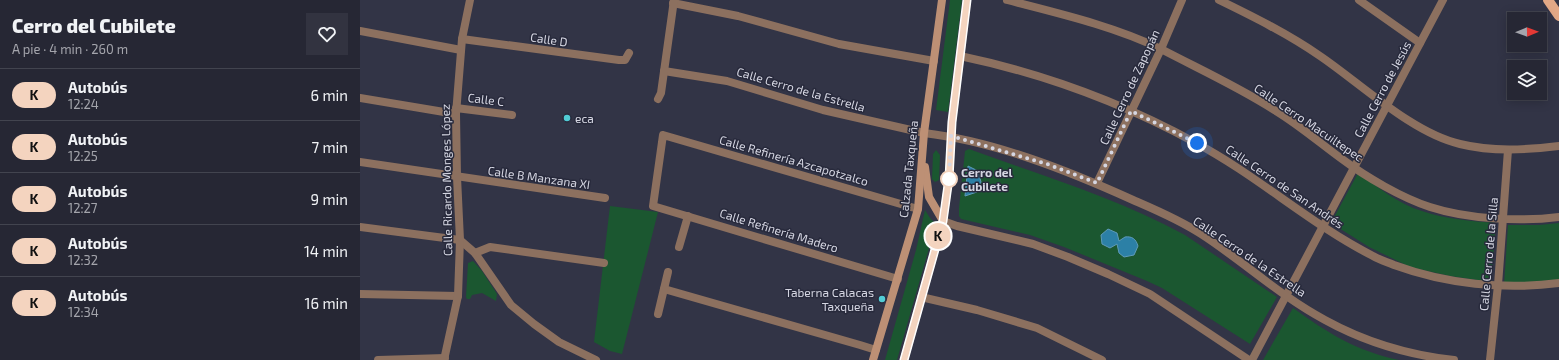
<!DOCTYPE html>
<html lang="es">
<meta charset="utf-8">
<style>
:root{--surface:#262734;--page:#323340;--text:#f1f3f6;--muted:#a4a5ac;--line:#42444f}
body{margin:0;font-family:"Exo 2",sans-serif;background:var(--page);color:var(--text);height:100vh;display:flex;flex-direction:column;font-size:15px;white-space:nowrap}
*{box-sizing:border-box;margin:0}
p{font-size:13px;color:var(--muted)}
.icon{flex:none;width:22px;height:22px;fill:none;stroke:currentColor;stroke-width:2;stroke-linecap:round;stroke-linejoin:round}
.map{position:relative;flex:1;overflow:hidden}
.drawer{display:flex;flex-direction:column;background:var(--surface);width:360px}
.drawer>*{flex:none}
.badge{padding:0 8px;border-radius:13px;font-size:14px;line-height:26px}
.needle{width:26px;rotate:89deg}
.fabs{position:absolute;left:1147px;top:12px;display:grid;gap:8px}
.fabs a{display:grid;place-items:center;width:40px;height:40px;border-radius:0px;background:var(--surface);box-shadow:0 2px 10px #0003,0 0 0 1px var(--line);font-size:20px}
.you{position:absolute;width:20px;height:20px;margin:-10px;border:3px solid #fff;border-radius:50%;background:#1a73e8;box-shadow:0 0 0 6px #1a73e833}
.map>.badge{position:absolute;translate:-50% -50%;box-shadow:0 0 0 2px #fff}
.round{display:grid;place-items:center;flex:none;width:42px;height:42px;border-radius:0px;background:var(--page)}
.head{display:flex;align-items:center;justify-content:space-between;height:68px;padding:0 12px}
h1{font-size:19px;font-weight:800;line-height:30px}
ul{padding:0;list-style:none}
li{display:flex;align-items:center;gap:12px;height:52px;padding:0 12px;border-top:1px solid var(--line)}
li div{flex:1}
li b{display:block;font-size:15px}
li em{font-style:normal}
li .badge{min-width:44px;font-weight:700;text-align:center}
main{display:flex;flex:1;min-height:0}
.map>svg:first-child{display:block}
.green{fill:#1b5730}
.water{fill:#2c80a6;stroke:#5f9ab8}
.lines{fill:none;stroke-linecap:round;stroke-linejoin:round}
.minor{stroke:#8c705f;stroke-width:8}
.tertiary{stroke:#8c705f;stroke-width:8}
.secondary{stroke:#bd9075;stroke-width:8}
.primary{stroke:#e2a886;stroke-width:10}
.line-casing{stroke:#fff;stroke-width:9}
.line{stroke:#f4d4bf;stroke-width:6}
.walk{stroke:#d5d6e2;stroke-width:4;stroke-dasharray:0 7.2}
.poi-dot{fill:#51ccd5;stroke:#282a3c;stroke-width:1.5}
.stop-dot{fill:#fff;stroke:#f4d4bf;stroke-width:2}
.labels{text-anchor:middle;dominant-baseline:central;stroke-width:3;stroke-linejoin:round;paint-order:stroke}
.street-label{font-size:12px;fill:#d5d6e2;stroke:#282a3c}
.poi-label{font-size:12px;fill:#d5d6e2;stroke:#282a3c;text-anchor:start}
.stop-label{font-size:12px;font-weight:bold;fill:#d5d6e2;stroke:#282a3c;text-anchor:start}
</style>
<main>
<section class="drawer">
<div class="head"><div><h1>Cerro del Cubilete</h1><p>A pie · 4 min · 260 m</p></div><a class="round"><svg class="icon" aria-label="heart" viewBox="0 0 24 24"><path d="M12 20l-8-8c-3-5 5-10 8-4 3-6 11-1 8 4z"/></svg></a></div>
<ul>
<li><span class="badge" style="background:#f4d4bf;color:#111">K</span><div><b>Autobús</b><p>12:24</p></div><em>6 min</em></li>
<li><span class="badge" style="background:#f4d4bf;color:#111">K</span><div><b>Autobús</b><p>12:25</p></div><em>7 min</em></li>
<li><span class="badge" style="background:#f4d4bf;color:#111">K</span><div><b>Autobús</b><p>12:27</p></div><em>9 min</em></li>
<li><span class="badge" style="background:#f4d4bf;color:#111">K</span><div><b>Autobús</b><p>12:32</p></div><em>14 min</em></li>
<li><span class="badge" style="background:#f4d4bf;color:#111">K</span><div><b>Autobús</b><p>12:34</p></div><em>16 min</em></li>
</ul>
</section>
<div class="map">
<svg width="1199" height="360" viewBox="0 0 1199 360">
<rect width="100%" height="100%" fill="#323446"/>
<g class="green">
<polygon points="590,0 602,0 588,112 576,110"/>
<path d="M609,149C682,176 757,198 825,235L917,297L890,344L802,288L787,281L704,247L670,235L601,219L599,216V208L605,151Z"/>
<polygon points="576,150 580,155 579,180 575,182 572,179 573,154"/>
<path d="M998,173C1018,187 1038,204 1062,211C1085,219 1111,221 1136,223L1131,282L1090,276L1050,267L1009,247L971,223Z"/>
<polygon points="250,206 298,212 262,354 250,351 234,342"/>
<polygon points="565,210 570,218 576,224 537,360 525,360 556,250"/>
<polygon points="1199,223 1199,284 1144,285 1148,225 1179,225"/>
<polygon points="113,261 122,271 137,294 136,301 122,293 112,295 110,299 107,299 106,297 108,263"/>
<path d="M933,308C968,333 996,351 1039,360H903Z"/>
</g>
<g class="water">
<polygon points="608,166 618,171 621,182 617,192 605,196"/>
<path d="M748,229L757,233L759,241L765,237C772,236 776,239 778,246L774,255L764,257L759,253L757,244L750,248L742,244L741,235Z"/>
</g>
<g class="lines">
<g class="minor">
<path d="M647,0C697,13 754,26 801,49C839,69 879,87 916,111C939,125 960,143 982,159C1006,177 1042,198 1070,207C1107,219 1160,222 1199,217"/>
<path d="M859,0C894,17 928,34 960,56C1000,83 1052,133 1100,144C1132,152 1166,150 1199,146"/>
<polyline points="999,0 1060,43"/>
<polyline points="313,3 378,16 479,44 574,61"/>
<polyline points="0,31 101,50"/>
<polyline points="102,39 259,60 265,60 269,53"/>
<path d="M600,56C681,73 763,103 836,143C898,176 950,224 1013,256C1020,260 1027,262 1034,265C1086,284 1144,290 1199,283"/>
<polyline points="304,71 367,81 463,110 564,133"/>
<polyline points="0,98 96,114"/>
<polyline points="298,99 301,93 314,0"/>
<polyline points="96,108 152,115"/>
<polyline points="0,162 245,198"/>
<polyline points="737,183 801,49 822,0"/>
<polyline points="0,227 100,240 115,253 151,305 174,324 199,342 236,360"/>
<polyline points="319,247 328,216"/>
<polyline points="115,253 130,247 244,263"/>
<polyline points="538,279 293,206 303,135 558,209"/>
<polyline points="304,289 500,345 516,350"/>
<polyline points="0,294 98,296"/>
<polyline points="561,297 617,310 677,328 742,360"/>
<polyline points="298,314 308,272"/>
<polyline points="18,360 85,358"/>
<polyline points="84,360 98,296 100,240 97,177 96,114 102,39 110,0"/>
<polyline points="892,360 1083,0"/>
<polyline points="1130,360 1138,285 1148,150"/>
</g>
<g class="tertiary">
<path d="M564,133C634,141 709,171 773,200C796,210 820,220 841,234C883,261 920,296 965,320C1005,342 1048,355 1094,360"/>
<polyline points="583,221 597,226 673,244 708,257 748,274 790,294 889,360"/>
</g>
<g class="secondary">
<polyline points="565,167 569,197 583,221"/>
<polyline points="513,360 558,209 564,133 582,0"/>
<polyline points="544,360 583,221 589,178 592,122 607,0"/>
</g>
<polyline class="primary" points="1188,0 1199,16"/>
</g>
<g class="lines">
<defs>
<polyline id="line" points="544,360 583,221 589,178 592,122 607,0"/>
</defs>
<use href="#line" class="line-casing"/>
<use href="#line" class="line"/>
<polyline class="walk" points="589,179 591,136 687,164 737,183 771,111 837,143"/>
</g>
<g class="poi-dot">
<circle cx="207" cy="118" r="4"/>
<circle cx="522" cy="299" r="4"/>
</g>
<circle class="stop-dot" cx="589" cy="179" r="8"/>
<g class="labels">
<g class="street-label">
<text transform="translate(189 39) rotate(8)">Calle D</text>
<text transform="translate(769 87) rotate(-65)">Calle Cerro de Zapopán</text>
<text transform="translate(441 89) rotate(16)">Calle Cerro de la Estrella</text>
<text transform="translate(1022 89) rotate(-62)">Calle Cerro de Jesús</text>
<text transform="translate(126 99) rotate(7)">Calle C</text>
<text transform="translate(949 122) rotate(34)">Calle Cerro Macuiltepec</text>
<text transform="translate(434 160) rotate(16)">Calle Refinería Azcapotzalco</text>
<text transform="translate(548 169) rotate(-84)">Calzada Taxqueña</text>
<text transform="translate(179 177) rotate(8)">Calle B Manzana XI</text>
<text transform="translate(86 180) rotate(-91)">Calle Ricardo Monges López</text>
<text transform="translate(925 186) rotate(34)">Calle Cerro de San Andrés</text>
<text transform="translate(419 230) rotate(17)">Calle Refinería Madero</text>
<text transform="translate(1128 254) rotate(-85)">Calle Cerro de la Silla</text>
<text transform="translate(890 256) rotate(34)">Calle Cerro de la Estrella</text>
</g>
<g class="poi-label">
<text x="215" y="118">eca</text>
<text x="514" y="292" text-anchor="end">Taberna Calacas<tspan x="514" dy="14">Taxqueña</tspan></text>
</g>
<g class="stop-label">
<text x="601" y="172">Cerro del<tspan x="601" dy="14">Cubilete</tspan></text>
</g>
</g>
</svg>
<div class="fabs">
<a><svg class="needle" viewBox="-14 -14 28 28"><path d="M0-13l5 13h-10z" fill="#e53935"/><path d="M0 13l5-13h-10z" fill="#a4a5ac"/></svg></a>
<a><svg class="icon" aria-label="layers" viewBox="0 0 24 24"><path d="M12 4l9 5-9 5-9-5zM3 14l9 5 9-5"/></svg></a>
</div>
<div class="you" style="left:837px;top:143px"></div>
<b class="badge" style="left:578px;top:236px;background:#f4d4bf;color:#111">K</b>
</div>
</main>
